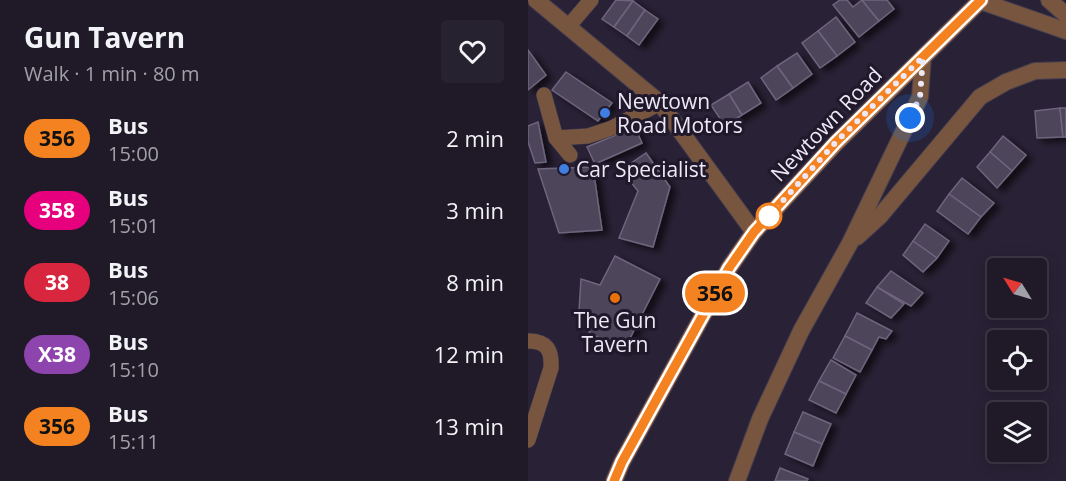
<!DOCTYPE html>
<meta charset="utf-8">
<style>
:root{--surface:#1f1928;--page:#272230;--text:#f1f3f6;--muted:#a1a0a8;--line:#3c3845}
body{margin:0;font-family:"Open Sans",sans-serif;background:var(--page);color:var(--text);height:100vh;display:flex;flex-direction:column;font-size:22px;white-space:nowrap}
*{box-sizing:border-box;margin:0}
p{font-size:20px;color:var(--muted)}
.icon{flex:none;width:33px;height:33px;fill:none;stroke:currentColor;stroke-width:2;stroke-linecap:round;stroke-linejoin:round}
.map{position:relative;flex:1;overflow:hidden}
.panel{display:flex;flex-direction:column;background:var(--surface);width:528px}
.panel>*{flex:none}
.badge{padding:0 12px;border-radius:20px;font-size:21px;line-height:39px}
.needle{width:39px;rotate:307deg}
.controls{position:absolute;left:459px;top:258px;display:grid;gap:12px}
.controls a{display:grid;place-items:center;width:60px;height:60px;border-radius:6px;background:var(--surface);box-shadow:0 3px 15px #0003,0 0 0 2px var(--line);font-size:30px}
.you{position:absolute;width:30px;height:30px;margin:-15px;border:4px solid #fff;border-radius:50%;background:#1a73e8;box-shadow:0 0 0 9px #1a73e833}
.map>.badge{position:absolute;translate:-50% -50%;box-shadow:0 0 0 3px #fff}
.round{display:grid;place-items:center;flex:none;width:63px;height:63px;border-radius:6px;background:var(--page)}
.overview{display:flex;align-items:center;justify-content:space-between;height:102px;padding:0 24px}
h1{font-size:28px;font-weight:700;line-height:45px}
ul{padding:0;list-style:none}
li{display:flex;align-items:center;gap:18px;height:72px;padding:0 24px}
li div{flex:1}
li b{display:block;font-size:22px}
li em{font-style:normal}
li .badge{min-width:66px;font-weight:700;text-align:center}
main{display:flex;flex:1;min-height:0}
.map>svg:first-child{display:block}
.building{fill:#4d445a;stroke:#6e657d;stroke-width:1.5;filter:url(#shadow)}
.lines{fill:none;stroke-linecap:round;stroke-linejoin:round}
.service-casing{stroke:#443d50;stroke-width:16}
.minor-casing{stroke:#443d50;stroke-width:18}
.secondary-casing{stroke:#443d50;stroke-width:18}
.service{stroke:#77553e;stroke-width:15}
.minor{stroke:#77553e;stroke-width:16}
.secondary{stroke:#a46e49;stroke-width:16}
.line-casing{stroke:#fff;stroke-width:14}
.line{stroke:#f58220;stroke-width:9}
.walk{stroke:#ede8f6;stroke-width:6;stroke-dasharray:0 10.8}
.shop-dot{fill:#3f7fe0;stroke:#20182b;stroke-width:2}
.stop-dot{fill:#fff;stroke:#f58220;stroke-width:3}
.food-dot{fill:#e8710a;stroke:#20182b;stroke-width:2}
.labels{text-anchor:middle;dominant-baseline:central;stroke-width:6;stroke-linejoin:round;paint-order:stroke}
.poi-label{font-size:21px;fill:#ede8f6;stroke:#20182b;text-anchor:start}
.street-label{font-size:21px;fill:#ede8f6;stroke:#20182b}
</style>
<main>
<section class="panel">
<div class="overview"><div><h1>Gun Tavern</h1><p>Walk · 1 min · 80 m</p></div><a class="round"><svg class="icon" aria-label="heart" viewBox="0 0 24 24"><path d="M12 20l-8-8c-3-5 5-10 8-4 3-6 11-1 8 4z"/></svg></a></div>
<ul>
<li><span class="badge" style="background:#f58220;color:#111">356</span><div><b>Bus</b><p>15:00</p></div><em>2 min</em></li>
<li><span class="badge" style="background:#e6007e;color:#fff">358</span><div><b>Bus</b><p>15:01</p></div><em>3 min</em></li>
<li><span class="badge" style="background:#d7263d;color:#fff">38</span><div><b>Bus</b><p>15:06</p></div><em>8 min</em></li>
<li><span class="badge" style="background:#8e44ad;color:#fff">X38</span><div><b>Bus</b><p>15:10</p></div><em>12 min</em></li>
<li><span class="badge" style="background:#f58220;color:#111">356</span><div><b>Bus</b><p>15:11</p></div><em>13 min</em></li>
</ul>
</section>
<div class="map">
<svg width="538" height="481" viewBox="0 0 538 481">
<defs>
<filter id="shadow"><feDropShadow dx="6" dy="4" stdDeviation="3" flood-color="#0009"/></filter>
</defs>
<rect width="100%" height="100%" fill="#292135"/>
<g class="building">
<polygon points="88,0 105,1 86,27 74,19"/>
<polygon points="312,0 319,0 325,7 334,0 351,21 331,37 305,5"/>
<polygon points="334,0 359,0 366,9 351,21"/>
<polygon points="105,1 117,10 99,36 86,27"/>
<polygon points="117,10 130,19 111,45 99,36"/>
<polygon points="308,17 327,42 309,56 290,31"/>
<polygon points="290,31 309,56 292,68 274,43"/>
<polygon points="0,50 18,75 0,90"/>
<polygon points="269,53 284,74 265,88 249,66"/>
<polygon points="249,66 265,88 248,100 233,78"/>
<polygon points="38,72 84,103 70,121 24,90"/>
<polygon points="220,82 233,103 214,115 201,94"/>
<polygon points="201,94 214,115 197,126 183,105"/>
<polygon points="532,108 535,137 509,138 507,111"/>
<polygon points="532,108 538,108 538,137 535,137"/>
<polygon points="10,122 18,162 7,163 0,142 0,126"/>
<polygon points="107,127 114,143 67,164 59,147"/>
<polygon points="475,136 498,155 484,171 462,152"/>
<polygon points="462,152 484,171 469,188 449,167"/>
<polygon points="118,153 142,187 125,247 91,238 110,191 93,170"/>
<polygon points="65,167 74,230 31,233 10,169"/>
<polygon points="434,178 466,203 453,217 421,194"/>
<polygon points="421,194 453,217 440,234 409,211"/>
<polygon points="397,224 421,241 409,258 385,241"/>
<polygon points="385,241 409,258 395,272 375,255"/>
<polygon points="87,256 132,279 96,350 61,333 67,319 51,311 53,279 72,285"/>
<polygon points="363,271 395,293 383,306 349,287"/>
<polygon points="349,287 376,304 363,318 338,303"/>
<polygon points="329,313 364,331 358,339 351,337 344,350 317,336"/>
<polygon points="317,336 344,350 332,372 305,358"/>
<polygon points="303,360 328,375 318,394 291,381"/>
<polygon points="291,381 318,394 308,413 281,400"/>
<polygon points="275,412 303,424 294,444 266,432"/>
<polygon points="266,432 294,444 285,466 257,454"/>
<polygon points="252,468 280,479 279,481 247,481"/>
</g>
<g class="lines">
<defs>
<g id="service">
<polyline points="40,27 63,0"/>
<polyline points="16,95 28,138 42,155"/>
<polyline points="28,138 60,136 84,128 132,103"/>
<path d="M0,341C19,341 24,350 23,368L0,440"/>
</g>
<g id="minor">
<polyline points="8,0 132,103 226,232"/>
<polyline points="521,0 538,15"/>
<polyline points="452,1 538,31"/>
<polyline points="329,237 352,216 452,97 478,82 507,71 538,70"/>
<polyline points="209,481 232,419 273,331 322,243 392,97 395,57"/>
</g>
<polyline id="secondary" points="86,481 94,462 201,268 226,232 308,143 453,0"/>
</defs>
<use href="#service" class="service-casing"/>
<use href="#minor" class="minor-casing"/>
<use href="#secondary" class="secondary-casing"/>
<use href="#service" class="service"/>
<use href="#minor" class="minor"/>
<use href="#secondary" class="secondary"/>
</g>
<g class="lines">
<defs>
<polyline id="line" points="86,481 94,462 201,268 226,232 308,142 453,0"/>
</defs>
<use href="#line" class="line-casing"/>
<use href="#line" class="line"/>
<polyline class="walk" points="241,216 308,142 395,57 392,97 382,118"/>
</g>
<g class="shop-dot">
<circle cx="77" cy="113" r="6"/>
<circle cx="36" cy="169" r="6"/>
</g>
<circle class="stop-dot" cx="241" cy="216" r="12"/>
<circle class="food-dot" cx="87" cy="298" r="6"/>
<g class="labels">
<g class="poi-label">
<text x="89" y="101">Newtown<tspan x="89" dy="24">Road Motors</tspan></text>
<text x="48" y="169">Car Specialist</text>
<text x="87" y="320" text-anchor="middle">The Gun<tspan x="87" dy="24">Tavern</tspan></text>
</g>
<g class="street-label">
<text transform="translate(298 124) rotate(-46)">Newtown Road</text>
</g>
</g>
</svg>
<div class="controls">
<a><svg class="needle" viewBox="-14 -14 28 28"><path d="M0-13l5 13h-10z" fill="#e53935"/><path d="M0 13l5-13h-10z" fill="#a1a0a8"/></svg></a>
<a><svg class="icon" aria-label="locate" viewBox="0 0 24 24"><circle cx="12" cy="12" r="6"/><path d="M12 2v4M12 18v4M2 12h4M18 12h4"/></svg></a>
<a><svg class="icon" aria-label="layers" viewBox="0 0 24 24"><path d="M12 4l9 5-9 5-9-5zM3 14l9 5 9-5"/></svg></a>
</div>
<div class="you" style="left:382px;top:118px"></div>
<b class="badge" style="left:187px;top:293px;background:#f58220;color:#111">356</b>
</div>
</main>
